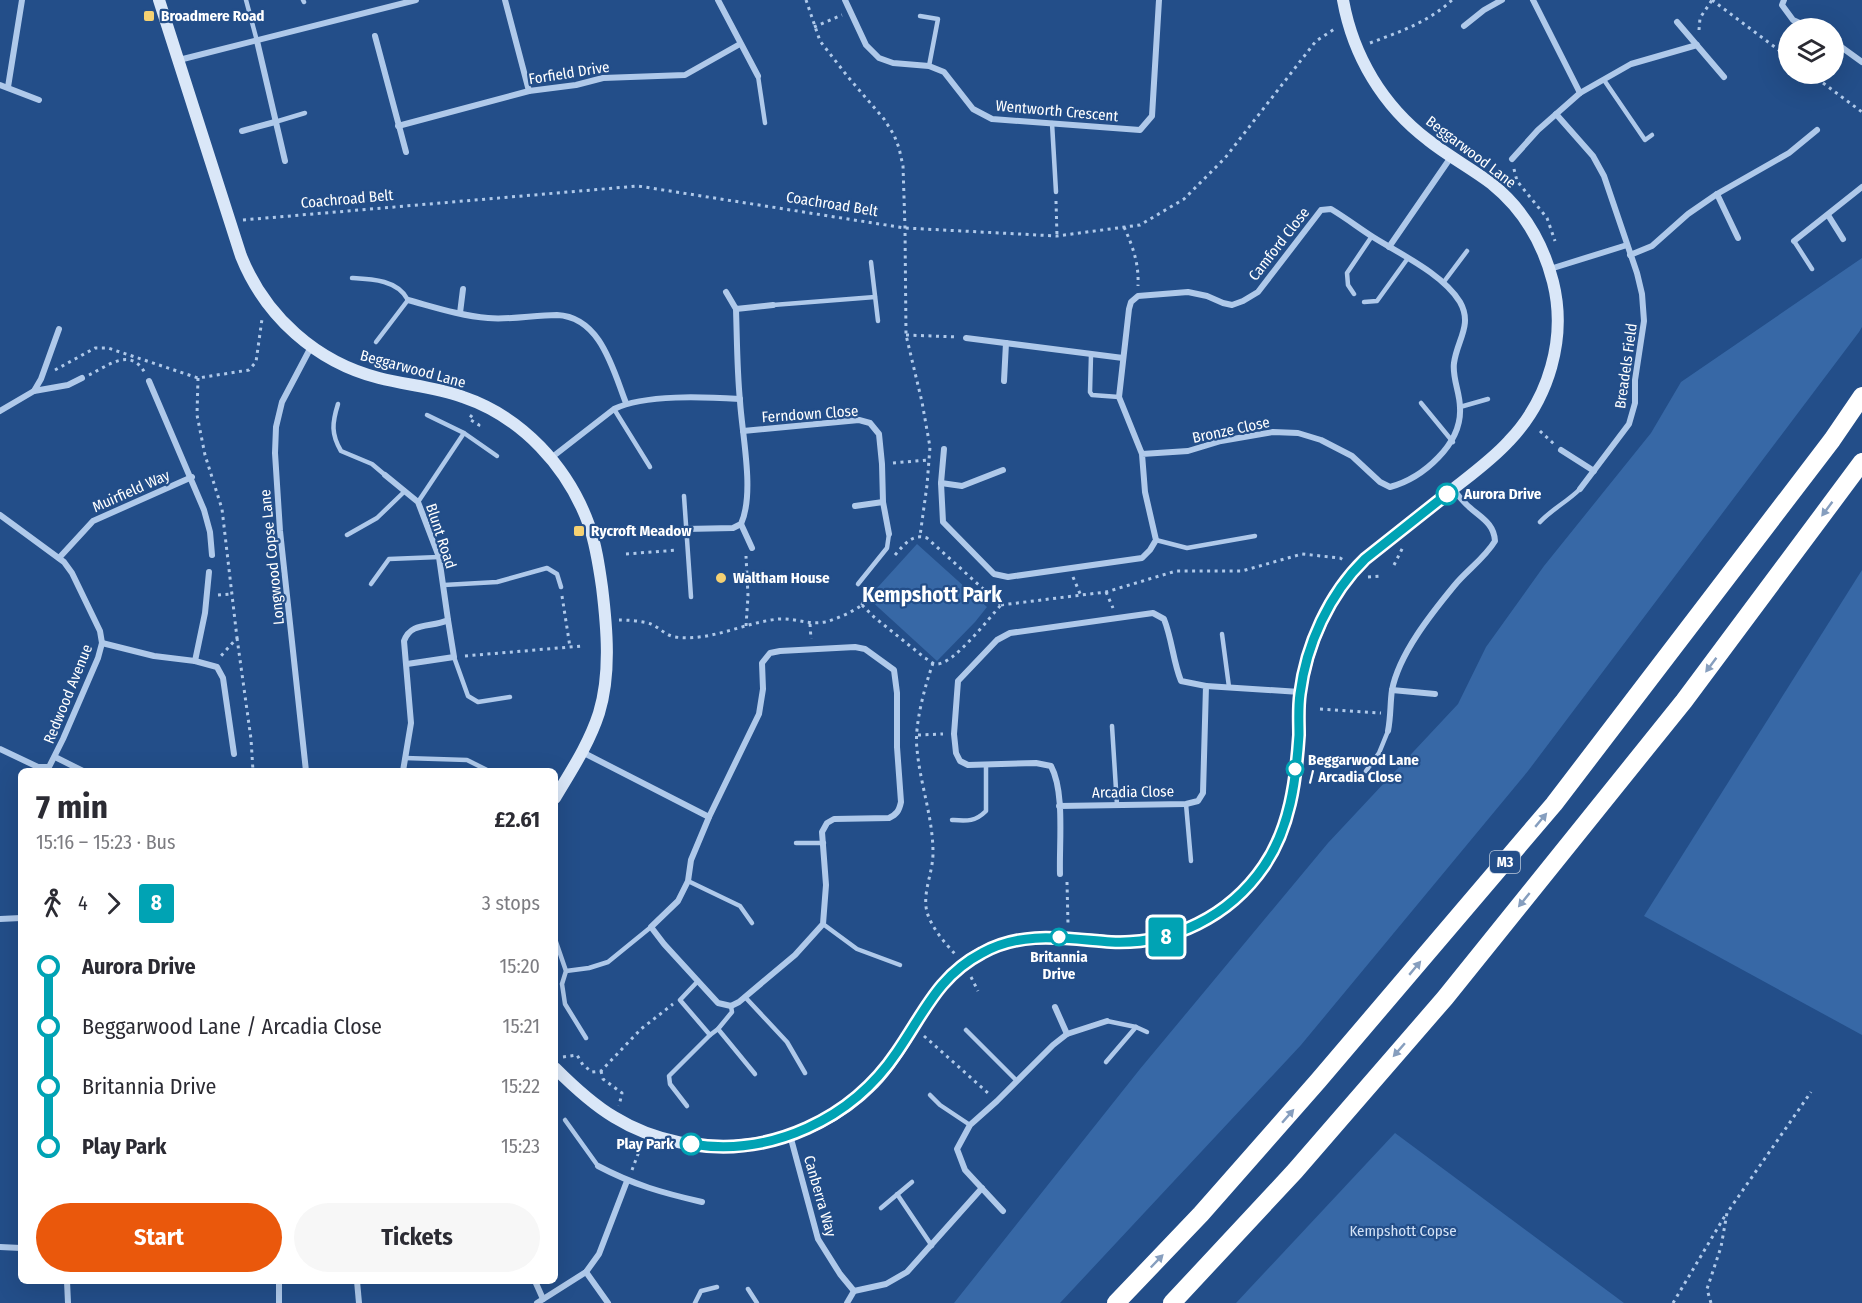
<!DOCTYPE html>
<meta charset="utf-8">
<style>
:root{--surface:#fff;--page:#f7f7f7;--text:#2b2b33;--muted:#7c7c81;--accent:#ea580c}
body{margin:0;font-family:"Fira Sans Condensed",sans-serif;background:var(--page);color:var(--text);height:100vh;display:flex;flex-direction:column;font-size:22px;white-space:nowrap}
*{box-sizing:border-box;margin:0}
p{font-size:20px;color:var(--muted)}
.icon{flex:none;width:33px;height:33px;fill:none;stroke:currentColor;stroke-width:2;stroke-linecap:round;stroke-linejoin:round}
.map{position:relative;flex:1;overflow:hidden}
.sheet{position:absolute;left:18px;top:768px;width:540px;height:516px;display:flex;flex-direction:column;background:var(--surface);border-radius:9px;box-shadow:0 6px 24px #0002}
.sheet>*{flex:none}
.badge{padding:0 12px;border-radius:4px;font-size:21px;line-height:39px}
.controls{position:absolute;left:1778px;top:18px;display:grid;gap:12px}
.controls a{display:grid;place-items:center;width:66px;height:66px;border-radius:50%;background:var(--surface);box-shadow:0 6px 24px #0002;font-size:30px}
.map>.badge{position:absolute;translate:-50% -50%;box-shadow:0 0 0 3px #fff}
.legs{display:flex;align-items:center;gap:9px;height:66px;padding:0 18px;font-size:20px}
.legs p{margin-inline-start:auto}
.head{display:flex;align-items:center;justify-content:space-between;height:102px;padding:0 18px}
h1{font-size:33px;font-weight:700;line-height:45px}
.action{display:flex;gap:12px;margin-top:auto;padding:12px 18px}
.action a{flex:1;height:69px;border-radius:36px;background:var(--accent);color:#fff;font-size:24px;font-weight:700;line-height:69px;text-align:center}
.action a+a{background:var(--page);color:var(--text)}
ul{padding:0 18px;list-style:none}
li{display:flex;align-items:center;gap:21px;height:60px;font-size:22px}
li i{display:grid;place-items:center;width:9px;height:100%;margin:0 8px;background:currentColor}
li i::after{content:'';width:15px;height:15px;margin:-8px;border:4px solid;border-radius:50%;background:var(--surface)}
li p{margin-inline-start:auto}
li:first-child i{background:linear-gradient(#0000 50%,currentColor 0)}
li:last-child i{background:linear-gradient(currentColor 50%,#0000 0)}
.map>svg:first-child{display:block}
.green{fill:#3768a6}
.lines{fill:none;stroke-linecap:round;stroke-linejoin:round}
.path{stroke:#afc9ea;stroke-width:3;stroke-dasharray:3 4.5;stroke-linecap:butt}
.lane{stroke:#afc9ea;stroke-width:4.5}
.street{stroke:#afc9ea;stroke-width:6}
.secondary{stroke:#dae7f8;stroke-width:12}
.highway{stroke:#fff;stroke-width:18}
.oneway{fill:#869ebe}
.line-1-casing{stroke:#fff;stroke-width:14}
.line-1{stroke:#00a3b4;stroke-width:9}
.poi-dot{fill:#f5d172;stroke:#234e89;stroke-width:2}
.stop-1-dot{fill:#fff;stroke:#00a3b4;stroke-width:3}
.labels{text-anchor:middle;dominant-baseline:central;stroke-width:4.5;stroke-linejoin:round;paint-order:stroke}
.shield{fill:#234e89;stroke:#bdcadc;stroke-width:1.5}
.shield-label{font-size:14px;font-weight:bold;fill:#fff}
.poi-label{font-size:15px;font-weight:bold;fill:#fff;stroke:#234e89;text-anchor:start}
.street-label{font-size:15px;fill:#fff;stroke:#234e89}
.stop-label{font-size:15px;font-weight:bold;fill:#fff;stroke:#234e89;text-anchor:start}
.park-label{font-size:15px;fill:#d4e3f7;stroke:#234e89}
.district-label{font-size:21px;font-weight:bold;fill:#fff;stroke:#234e89}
</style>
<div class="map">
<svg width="1862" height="1303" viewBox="0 0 1862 1303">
<rect width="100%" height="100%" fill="#234e89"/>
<g class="green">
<polygon points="1862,258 1862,327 1859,332 1528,771 1301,1045 1060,1303 954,1303 1140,1069 1328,843 1458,704 1486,647 1544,566 1651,433 1681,382"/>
<polygon points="917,544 987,607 975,622 937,661 868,598"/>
<polygon points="1862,570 1862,1035 1644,916"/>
<polygon points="1395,1133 1624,1303 1236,1303"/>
</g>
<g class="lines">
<g class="path">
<polyline points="806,0 820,41 848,77 884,119 894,135 899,148 903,166 905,228 906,335 922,402 930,447 927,485 920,536"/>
<polyline points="1712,0 1788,57"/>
<polyline points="814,27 842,15"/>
<polyline points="1699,30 1700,18 1712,0"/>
<path d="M1370,43C1399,32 1429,22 1452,0"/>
<polyline points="1811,74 1862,112"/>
<polyline points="1514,169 1517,181 1547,218 1555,241"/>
<polyline points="1056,201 1057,236"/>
<polyline points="243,220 638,186 905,228 1057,236 1140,225 1184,199 1225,158 1316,41 1336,28"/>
<path d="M1124,227C1133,247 1139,263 1138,286"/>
<polyline points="906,335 958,337"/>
<polyline points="55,370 95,348 108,348 198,378 249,370 256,362 262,319"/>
<path d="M89,375C109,365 131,347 145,373"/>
<polyline points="198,378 197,415 205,455 222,509 237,638 220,657"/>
<polyline points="472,415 469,419 479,425 476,429"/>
<polyline points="1540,431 1554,444"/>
<polyline points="893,463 928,460"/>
<polyline points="626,554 678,550"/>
<path d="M895,555C904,545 912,533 927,538L1001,605"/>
<polyline points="1394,565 1403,547"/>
<polyline points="1073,577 1081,596"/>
<polyline points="1368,577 1382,576"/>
<polyline points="1106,592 1113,608"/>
<polyline points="218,595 232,594"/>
<polyline points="562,596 570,647"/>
<polyline points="862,605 865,592"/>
<path d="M862,605L874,617L925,658C929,660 932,664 937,664C954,664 989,618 1001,605"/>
<polyline points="1001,605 1106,592 1176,571 1242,571 1302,554 1340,558 1345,561"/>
<path d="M619,620C628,620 643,621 651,624C660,628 665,635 675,637C711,642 745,622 779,619C795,618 808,625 825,622C837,619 852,612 862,605"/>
<polyline points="810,624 811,639"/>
<polyline points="746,626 748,596 746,556"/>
<polyline points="237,638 251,739 253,771"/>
<polyline points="465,656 582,646"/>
<path d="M933,663C925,686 914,725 917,749C920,784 933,817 933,853C933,873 922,893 927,912C931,927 945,943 955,954"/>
<polyline points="1320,709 1381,713"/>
<polyline points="918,735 943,734"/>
<polyline points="1067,882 1068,924"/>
<polyline points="971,977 978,991"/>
<polyline points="924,1036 989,1094"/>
<polyline points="563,1057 577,1055 583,1065 592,1072 601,1071 641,1029 673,1004"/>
<polyline points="601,1071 603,1079 622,1093 619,1106"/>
<polyline points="632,1170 641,1146"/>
<polyline points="1673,1303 1726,1214"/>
<polyline points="1711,1303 1707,1289 1721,1247 1727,1213 1811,1092"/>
</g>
<g class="lane">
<polyline points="246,0 257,41"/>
<polyline points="303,0 304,2"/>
<polyline points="920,16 938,19 929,66"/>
<polyline points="758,76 765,123"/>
<polyline points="1604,80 1645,140 1652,135"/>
<polyline points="275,122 305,113"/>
<polyline points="1052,123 1056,192"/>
<polyline points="1794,241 1812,269"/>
<polyline points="871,262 878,321"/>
<path d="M352,278C372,279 398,280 408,300L376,342"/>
<polyline points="1443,283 1467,251"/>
<polyline points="1354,294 1348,285 1347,273 1372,236"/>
<polyline points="1364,302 1377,301 1408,258"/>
<polyline points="773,305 875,297"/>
<polyline points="1091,355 1090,392 1092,395 1119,397"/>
<polyline points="1421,403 1453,442"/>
<path d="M338,404C332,423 331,434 341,451L372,464L385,475"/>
<polyline points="1460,407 1488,399"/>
<polyline points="614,409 650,467"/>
<polyline points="427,415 464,433 497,456"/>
<polyline points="684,496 691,597"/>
<polyline points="418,502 464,433"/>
<path d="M1540,522C1552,509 1567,502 1580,489"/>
<polyline points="347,535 377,518 405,491"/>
<polyline points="1156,540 1187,548 1255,536"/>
<polyline points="371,584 389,559 439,557"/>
<polyline points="858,584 887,548 889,534"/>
<polyline points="444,585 497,582 547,568 557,574 561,587"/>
<polyline points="1222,634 1229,687"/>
<polyline points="454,657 468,696 478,702 510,697"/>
<polyline points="1112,726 1117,805"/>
<polyline points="405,758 467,760 487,770"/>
<polyline points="1366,771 1379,753 1388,731"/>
<polyline points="1186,804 1191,861"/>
<path d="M952,820C967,821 975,822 986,811V765"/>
<polyline points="796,843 824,843"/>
<polyline points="688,881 740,906 752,923"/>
<polyline points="823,924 857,949 900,965"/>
<polyline points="555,939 566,971 562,984 565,1004 586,1038"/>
<polyline points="566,971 589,968 608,962 651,927"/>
<polyline points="698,981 680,1000 710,1035 718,1029 732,1012 731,1006"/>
<polyline points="745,997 787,1042 805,1073"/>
<polyline points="1107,1021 1136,1027 1147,1032"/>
<polyline points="718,1029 755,1074"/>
<polyline points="966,1030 1016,1080"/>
<polyline points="1106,1062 1136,1027"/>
<polyline points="930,1095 940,1105 970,1125"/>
<polyline points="687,1106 670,1084 669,1076 710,1035"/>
<polyline points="565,1120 598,1166"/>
<polyline points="897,1194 932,1246"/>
<polyline points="881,1208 912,1182"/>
<polyline points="748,1289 757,1303"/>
<polyline points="695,1303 701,1291 717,1287"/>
</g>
<g class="street">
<polyline points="505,0 529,91"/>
<polyline points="718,0 758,76"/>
<polyline points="845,0 866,45 879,58 893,63 929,66 944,72 973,109 992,119 1140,130 1152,116 1159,0"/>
<polyline points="1533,0 1580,93"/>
<polyline points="1784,0 1782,5 1793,20 1811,28"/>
<polyline points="1677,22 1724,77"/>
<polyline points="1464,26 1484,10 1502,0"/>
<polyline points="375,36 406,152"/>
<polyline points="257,41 285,161"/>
<polyline points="1833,41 1862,62"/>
<polyline points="179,60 416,0"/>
<polyline points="0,85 39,100"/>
<polyline points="8,87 22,0"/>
<polyline points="1556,114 1593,156 1604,176 1637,273 1642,294 1644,321 1635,380 1635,403 1629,424 1580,489"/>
<polyline points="398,126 529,91 576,85 603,78 685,75 740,44"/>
<polyline points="242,131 275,122"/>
<polyline points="1512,159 1538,130 1580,93 1631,64 1697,45"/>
<polyline points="1717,194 1738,238"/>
<polyline points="1828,215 1843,239"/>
<polyline points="1794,241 1862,187"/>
<polyline points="1389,247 1451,157"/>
<polyline points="1630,255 1652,246 1688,214 1717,194 1789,153 1817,130"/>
<polyline points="1550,269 1627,245"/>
<polyline points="726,292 736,309 773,305"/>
<path d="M408,300C434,307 461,316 488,318C511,320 534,315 557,315C601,317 613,370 626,403"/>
<polyline points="460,313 463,289"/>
<polyline points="966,338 1123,358"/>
<polyline points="149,381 204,510 210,532 212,555"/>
<polyline points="1004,381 1006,343"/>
<polyline points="34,391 68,385 82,378"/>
<polyline points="0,411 34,391 41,379 59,329"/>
<polyline points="743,431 859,420 870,423 879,434 882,464 883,502 889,534"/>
<path d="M944,449L941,483L943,522L994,574L1008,577L1142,558L1150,550L1156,540L1145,492L1142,454L1119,397L1129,309L1131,302L1138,296L1188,292L1207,296L1223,303L1232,305L1243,301L1258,292L1321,210L1331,209C1346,218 1359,228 1373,237C1400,254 1443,274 1460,302C1473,325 1457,340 1454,363C1452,378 1460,392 1460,408C1462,444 1423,478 1390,487L1380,482L1352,456L1321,440L1298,433L1273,432L1221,441L1188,451L1142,454"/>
<polyline points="1561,450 1594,471"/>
<path d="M551,458L614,409C645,394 705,397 740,399"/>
<path d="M385,475L418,502L439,557L448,620C432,628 411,621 404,641L411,723L403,771"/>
<polyline points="941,483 962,486 1003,470"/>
<polyline points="855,506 883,502"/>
<polyline points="0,515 64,562 72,573 100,631 102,643 98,658 63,739 49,767 38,767 0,749"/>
<polyline points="741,524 752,548"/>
<path d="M686,529L733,528L741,524C755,493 742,435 740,401C737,370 737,339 736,309"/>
<polyline points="59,558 93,521 192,477"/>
<polyline points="102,643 154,656 195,661 217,667 223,678 234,754"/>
<path d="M855,647L865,649L894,670L897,693V747L901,802C899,811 897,814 889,818L834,819L827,823L822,832L826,885L823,924L795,955L739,1002L731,1006L718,1003L664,944L651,927L678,901L688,881L691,860L709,817L759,714L763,689L762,663L770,653L780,651Z"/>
<polyline points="195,661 205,613 209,572"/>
<polyline points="407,664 454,657 448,620"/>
<polyline points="1206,686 1300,692"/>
<polyline points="1392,690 1435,694"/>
<path d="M1388,731C1391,716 1390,703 1392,690C1399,654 1431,614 1454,586C1467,570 1484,559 1495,541C1494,522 1479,517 1466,504C1461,499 1457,494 1453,489"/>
<polyline points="582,752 709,817"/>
<polyline points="55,757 83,771"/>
<polyline points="306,771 280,531 275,453 276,427 282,402 311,347"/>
<path d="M1059,806L1186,804L1198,801L1203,793L1206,686L1181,681C1173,661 1172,639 1164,619L1153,613L1010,633L997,640L958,681L954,734L956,753L960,761L968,765L1036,763L1051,766C1065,792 1059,843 1060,874"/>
<polyline points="0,919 21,918"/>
<polyline points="1055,1007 1067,1034"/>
<polyline points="790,1135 818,1239 840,1274 854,1291"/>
<path d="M598,1166C634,1185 663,1193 702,1202"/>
<polyline points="1003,1211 965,1170 957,1149 970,1125 997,1101 1053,1045 1067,1034 1107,1021"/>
<polyline points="0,1247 21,1248"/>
<polyline points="586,1272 608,1303"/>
<polyline points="67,1281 68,1303"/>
<polyline points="357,1281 359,1303"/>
<polyline points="535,1281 543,1299"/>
<polyline points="854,1291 886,1284 907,1272 982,1188"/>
<polyline points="279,1303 279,1281"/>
<polyline points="537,1303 586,1272 599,1254 627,1181"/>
<polyline points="847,1303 854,1291"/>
</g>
<g class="secondary">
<path d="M159,0L241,256C265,316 316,362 379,378C406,385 436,387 463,397C522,417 568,467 589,525C596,545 599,566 602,587C607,628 611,674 599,713C589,744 571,771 555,798"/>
<path d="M555,1068C573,1086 592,1104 614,1117C695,1167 808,1151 874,1083C916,1039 927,978 987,950C1026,932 1067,938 1108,941C1169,946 1225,918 1261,870C1290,831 1296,783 1299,736C1299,722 1298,708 1300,695C1307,645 1329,594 1365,559C1391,538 1417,517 1443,497C1465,479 1490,462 1509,441C1549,399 1567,338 1553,282C1543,243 1523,209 1492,184C1471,168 1448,156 1428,140C1383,106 1353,56 1343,0"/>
</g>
<g class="highway">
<polyline points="1116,1303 1201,1214 1318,1081 1554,804 1832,440 1862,396"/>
<polyline points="1172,1303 1295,1171 1445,998 1684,701 1862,462"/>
</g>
</g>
<defs><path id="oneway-solid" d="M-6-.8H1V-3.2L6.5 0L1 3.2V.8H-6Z" transform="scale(1.5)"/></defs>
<g class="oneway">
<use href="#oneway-solid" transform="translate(1827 509) rotate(127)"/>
<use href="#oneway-solid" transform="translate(1711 665) rotate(127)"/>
<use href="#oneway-solid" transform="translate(1541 820) rotate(-50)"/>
<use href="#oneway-solid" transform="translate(1524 900) rotate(129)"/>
<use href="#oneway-solid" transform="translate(1415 968) rotate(-50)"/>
<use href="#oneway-solid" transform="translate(1399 1050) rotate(131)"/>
<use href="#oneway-solid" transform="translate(1288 1116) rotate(-49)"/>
<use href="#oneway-solid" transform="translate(1157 1261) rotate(-46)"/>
</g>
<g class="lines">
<defs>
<path id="line-1" d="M691,1144C771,1157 852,1119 897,1052C924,1013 938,976 982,953C1023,930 1067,939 1111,942C1172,945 1230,916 1264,866C1290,828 1296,781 1299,735C1299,722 1298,708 1300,694C1306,645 1329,594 1365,559L1447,494"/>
</defs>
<use href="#line-1" class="line-1-casing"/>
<use href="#line-1" class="line-1"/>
</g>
<g class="poi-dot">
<rect x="143" y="10" width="12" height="12" rx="3"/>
<rect x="573" y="525" width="12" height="12" rx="3"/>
<circle cx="721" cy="578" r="6"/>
</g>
<g class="stop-1-dot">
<circle cx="1447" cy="494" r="10"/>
<circle cx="1295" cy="769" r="8"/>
<circle cx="1059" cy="937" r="8"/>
<circle cx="691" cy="1144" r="10"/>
</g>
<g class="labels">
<rect class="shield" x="1490" y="851" width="30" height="22" rx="4.5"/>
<g class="shield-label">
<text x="1505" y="862">M3</text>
</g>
<g class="poi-label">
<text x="161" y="16">Broadmere Road</text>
<text x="591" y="531">Rycroft Meadow</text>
<text x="733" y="578">Waltham House</text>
</g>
<g class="street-label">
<text transform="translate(569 73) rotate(-9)">Forfield Drive</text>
<text transform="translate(1057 111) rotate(5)">Wentworth Crescent</text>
<text transform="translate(1471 152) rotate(37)">Beggarwood Lane</text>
<text transform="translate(347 199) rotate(-5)">Coachroad Belt</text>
<text transform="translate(832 204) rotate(9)">Coachroad Belt</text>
<text transform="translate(1279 244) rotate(-52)">Camford Close</text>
<text transform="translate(1626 366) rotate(-82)">Breadels Field</text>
<text transform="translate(413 369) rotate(15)">Beggarwood Lane</text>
<text transform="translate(810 414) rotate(-4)">Ferndown Close</text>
<text transform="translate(1231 430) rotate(-12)">Bronze Close</text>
<text transform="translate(131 491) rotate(-24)">Muirfield Way</text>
<text transform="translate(441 536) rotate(72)">Blunt Road</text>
<text transform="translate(272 557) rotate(-96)">Longwood Copse Lane</text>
<text transform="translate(68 694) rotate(-68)">Redwood Avenue</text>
<text transform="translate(1133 792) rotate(-1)">Arcadia Close</text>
<text transform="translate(820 1196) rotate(74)">Canberra Way</text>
</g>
<g class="stop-label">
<text x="1464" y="494">Aurora Drive</text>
<text x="1308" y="760">Beggarwood Lane<tspan x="1308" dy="17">/ Arcadia Close</tspan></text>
<text x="1059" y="957" text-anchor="middle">Britannia<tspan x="1059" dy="17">Drive</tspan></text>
<text x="674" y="1144" text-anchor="end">Play Park</text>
</g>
<g class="park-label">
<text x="1403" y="1231">Kempshott Copse</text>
</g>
<g class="district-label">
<text x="932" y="595">Kempshott Park</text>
</g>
</g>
</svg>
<div class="controls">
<a><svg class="icon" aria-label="layers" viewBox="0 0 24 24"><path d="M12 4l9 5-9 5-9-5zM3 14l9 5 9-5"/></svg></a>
</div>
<b class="badge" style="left:1166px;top:937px;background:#00a3b4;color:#fff">8</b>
<section class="sheet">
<div class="head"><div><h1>7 min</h1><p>15:16 – 15:23 · Bus</p></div><b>£2.61</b></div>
<div class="legs"><svg class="icon" aria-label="walk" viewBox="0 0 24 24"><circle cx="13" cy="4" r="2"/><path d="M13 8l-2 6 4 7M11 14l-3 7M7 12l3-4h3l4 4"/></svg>4<svg class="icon" aria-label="forward" viewBox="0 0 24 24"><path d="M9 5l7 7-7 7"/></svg><b class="badge" style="background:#00a3b4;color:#fff">8</b><p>3 stops</p></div>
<ul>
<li><i style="color:#00a3b4"></i><b>Aurora Drive</b><p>15:20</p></li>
<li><i style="color:#00a3b4"></i><span>Beggarwood Lane / Arcadia Close</span><p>15:21</p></li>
<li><i style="color:#00a3b4"></i><span>Britannia Drive</span><p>15:22</p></li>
<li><i style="color:#00a3b4"></i><b>Play Park</b><p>15:23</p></li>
</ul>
<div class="action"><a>Start</a><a>Tickets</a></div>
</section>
</div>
